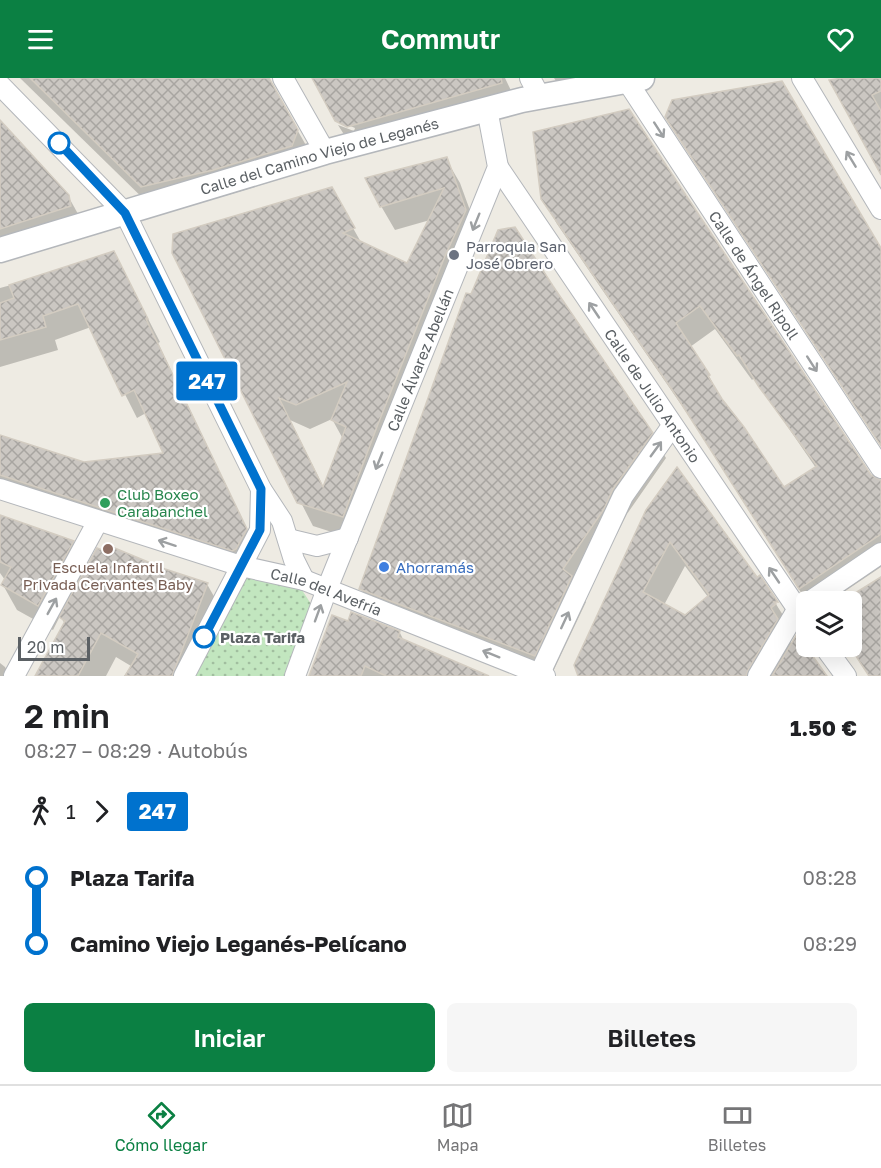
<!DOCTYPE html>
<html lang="es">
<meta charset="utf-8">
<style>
:root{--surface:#fff;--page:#f6f6f6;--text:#202124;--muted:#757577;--line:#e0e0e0;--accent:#0b8043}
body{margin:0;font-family:"Golos Text",sans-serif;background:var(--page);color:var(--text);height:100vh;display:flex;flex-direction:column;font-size:22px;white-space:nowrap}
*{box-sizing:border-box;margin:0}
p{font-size:20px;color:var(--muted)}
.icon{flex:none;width:33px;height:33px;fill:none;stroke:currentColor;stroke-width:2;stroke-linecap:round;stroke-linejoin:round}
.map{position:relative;height:598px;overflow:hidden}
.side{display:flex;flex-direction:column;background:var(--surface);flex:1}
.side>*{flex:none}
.badge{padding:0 12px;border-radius:4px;font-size:21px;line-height:39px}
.buttons{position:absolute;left:796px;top:513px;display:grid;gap:12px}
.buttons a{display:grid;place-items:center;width:66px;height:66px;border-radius:9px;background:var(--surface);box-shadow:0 6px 24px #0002;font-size:30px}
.scale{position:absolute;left:18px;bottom:15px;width:72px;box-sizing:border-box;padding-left:6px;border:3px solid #5b6064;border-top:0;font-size:16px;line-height:21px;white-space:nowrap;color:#5b6064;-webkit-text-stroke:4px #fff;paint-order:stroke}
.map>.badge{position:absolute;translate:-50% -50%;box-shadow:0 0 0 3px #fff}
.legs{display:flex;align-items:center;gap:9px;height:66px;padding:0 24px;font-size:20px}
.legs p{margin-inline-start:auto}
.headline{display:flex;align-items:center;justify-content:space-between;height:102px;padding:0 24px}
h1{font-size:33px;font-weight:600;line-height:45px}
.action{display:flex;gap:12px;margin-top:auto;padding:12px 24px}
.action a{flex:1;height:69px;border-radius:9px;background:var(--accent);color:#fff;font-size:24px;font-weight:600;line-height:69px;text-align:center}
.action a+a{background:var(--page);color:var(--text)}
ul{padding:0 24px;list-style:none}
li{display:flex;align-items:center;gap:21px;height:66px;font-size:22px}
li i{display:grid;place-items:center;width:9px;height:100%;margin:0 8px;background:currentColor}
li i::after{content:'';width:15px;height:15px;margin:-8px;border:4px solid;border-radius:50%;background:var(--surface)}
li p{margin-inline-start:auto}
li:first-child i{background:linear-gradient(#0000 50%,currentColor 0)}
li:last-child i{background:linear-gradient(currentColor 50%,#0000 0)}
header{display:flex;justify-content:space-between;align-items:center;height:78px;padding:0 24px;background:var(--accent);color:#fff;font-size:27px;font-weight:600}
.menu{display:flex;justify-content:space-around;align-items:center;height:84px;border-top:2px solid var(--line);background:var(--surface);font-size:16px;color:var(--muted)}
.menu a{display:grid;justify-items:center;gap:3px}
.menu .selected{color:var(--accent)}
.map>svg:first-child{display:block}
.park{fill:url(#park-dots)}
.shadow{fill:#0003;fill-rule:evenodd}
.building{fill:url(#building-cross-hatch);stroke:#d3ccc1;stroke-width:1.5;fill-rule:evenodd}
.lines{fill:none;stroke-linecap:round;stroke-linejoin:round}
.minor-casing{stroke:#b4b7bb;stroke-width:22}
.tertiary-casing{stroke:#b4b7bb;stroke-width:27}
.minor{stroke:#fff;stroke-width:20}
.tertiary{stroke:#fff;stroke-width:24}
.oneway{stroke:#9da0a2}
.line-1-casing{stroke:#fff;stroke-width:14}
.line-1{stroke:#0072ce;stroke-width:9}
.stop-1-dot{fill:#fff;stroke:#0072ce;stroke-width:3}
.worship-dot{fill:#6b7280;stroke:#fff;stroke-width:2}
.leisure-dot{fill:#2e9e5b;stroke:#fff;stroke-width:2}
.education-dot{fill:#8d6e63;stroke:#fff;stroke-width:2}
.shop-dot{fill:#3f7fe0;stroke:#fff;stroke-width:2}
.labels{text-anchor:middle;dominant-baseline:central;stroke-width:4.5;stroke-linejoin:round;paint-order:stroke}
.street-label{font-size:15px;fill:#5b6064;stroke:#fff}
.worship-label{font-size:15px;fill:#5b616d;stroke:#fff;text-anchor:start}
.leisure-label{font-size:15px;fill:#27864d;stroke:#fff;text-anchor:start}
.education-label{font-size:15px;fill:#785e54;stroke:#fff}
.shop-label{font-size:15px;fill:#366cbe;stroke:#fff;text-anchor:start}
.stop-label{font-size:15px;font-weight:bold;fill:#5b6064;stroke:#fff;text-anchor:start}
</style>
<header><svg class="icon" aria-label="menu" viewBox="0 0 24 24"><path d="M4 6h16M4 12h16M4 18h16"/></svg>Commutr<svg class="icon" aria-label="heart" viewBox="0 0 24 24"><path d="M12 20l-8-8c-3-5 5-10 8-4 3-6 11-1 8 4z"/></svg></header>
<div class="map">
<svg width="881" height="598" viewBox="0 0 881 598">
<defs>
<pattern id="park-dots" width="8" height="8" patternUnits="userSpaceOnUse" patternTransform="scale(1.5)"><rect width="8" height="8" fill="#c2e6bf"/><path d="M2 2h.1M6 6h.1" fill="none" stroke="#a1be9f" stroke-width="1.8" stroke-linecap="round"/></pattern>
<pattern id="building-cross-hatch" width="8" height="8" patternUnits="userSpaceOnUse" patternTransform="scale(1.5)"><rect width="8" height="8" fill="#cbc7c2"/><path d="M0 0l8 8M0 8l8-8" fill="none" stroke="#a8a5a1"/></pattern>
</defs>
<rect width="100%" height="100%" fill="#eeebe3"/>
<polygon class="park" points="245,495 300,509 313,529 288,598 192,598"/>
<g class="shadow">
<polygon points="20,0 268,0 312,78 306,93 228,117 157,134"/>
<polygon points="312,0 505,0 518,27 350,66 338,47 354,53 355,50 336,42"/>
<polygon points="554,0 650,0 558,6"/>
<polygon points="850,0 881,0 881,95"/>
<polygon points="666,39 881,174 881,368 681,64"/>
<polygon points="0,44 68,118 82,143 0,181"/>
<path d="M535,55L870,398L881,403V489L829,524H807L693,344L557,146L543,121ZM715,251L752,302L754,300L816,390L783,411L722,323L709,298L690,269Z"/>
<path d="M446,81L460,105L479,157L357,462L313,448L173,174L331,111L362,166L408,187L430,142L395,152L381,128ZM332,341L343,361L324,410L290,342L310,351Z"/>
<polygon points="48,197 126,198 160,264 158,265 259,476 249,494 0,414 0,358 84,386 166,376 146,335 137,340 91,249 55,262 58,272 0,289 0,210"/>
<polygon points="651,355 666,380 627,436 617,456 579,512 586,524 551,598 375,536 361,511"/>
<path d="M647,432L757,501L759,499L791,550L785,555L792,567L825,598H579ZM685,488L708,519L685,538L664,527Z"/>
<polygon points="0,439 73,464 88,490 164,493 207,506 221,531 195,598 124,598 131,588 116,579 106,598 37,598 65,546 60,538 53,552 17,532 3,507 5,502 0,495"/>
<polygon points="881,501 881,598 869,598 849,568 852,568 852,524 844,524"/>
<polygon points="352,536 400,555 404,563 485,598 311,598 348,545"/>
<polygon points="0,585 5,589 10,598 0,598"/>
</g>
<g class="building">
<polygon points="30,0 269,0 298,52 292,68 213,92 141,109"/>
<polygon points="312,0 501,0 502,5 347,49 335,43"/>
<polygon points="842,0 881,0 881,13 872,17 881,33 881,97 829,2"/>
<polygon points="782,3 881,170 881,368 665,39 672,22"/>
<path d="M629,31L871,397L881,402V456L799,511L677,319L541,121L533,54ZM700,228L737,278L739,277L759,309L817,388L784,409L744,349L722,321L708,298L710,297L676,245Z"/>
<polygon points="0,42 69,117 71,128 0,151"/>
<path d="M447,79L466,132L445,178L378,346L343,439L297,425L172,175L173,156L332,109L355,150L343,155L407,185L444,110L380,129L365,100ZM347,304L331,342L346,349L323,409L279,320L296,327Z"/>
<polygon points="515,149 553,208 653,355 613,411 604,431 563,491 572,498 535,578 359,511 466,215 471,216 498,152"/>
<polygon points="114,173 148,241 146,241 247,451 236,471 232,473 0,397 0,357 84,384 163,375 134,312 122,318 78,226 43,238 46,249 0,262 0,225 14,220 9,207"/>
<path d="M677,389L757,499L760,497L778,524H774L776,526L771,530L778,541L748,592L746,598H578L574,587L646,432ZM670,464L709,517L685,537L643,514Z"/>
<polygon points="0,437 74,463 38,528 1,507 11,489 0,484"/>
<polygon points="105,466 165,491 208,505 172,598 125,598 138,576 101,555 78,598 35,598 65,543 59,539 97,470 102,472"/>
<polygon points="881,499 881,598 869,598 852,572 852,517"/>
<polygon points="351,534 400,553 398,559 489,598 386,598 365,588 361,598 309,598 332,537 348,543"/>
<polygon points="797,556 827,598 772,598"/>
</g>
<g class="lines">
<defs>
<g id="minor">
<polyline points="283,0 325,74"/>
<polyline points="530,0 540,19"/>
<polyline points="802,0 881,131"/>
<path id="s1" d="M627,3L881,390"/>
<polyline points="0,7 125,135 261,411 282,443 294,482 304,502"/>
<path id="s2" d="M498,89L807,545"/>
<path id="s3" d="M0,411L241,488L304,502L545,598"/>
<polyline points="288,461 317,468 348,460"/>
<polyline points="809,524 881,475"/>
<polyline points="824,568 846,598"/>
<polyline points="540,595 623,418 672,348"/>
<polyline points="14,598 98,443"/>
<polyline points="184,598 260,452 261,411"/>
<path id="s4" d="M295,598L327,511L498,89L487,31"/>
<polyline points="758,598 797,532 805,526"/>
</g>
<g id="tertiary">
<path id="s5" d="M0,172L325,74L522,22L642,0"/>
</g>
</defs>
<use href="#minor" class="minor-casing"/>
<use href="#tertiary" class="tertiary-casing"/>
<use href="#minor" class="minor"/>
<use href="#tertiary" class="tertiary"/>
</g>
<defs><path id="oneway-shaft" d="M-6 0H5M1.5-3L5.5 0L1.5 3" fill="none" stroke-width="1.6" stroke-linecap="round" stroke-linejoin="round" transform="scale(1.5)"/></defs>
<g class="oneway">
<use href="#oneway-shaft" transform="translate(659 52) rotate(57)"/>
<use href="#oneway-shaft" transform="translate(851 81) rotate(-121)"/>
<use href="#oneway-shaft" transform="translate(476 144) rotate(112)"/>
<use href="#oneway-shaft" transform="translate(594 232) rotate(-124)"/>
<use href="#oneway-shaft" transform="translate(812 286) rotate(57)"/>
<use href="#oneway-shaft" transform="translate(656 371) rotate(-54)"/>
<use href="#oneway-shaft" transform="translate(379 383) rotate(112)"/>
<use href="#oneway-shaft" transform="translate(167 465) rotate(-162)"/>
<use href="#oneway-shaft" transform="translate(774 497) rotate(-124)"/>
<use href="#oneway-shaft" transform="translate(52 528) rotate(-61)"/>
<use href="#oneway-shaft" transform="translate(318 535) rotate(-70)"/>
<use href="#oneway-shaft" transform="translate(565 542) rotate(-65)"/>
<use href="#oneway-shaft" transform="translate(491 576) rotate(-158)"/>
</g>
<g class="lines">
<defs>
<polyline id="line-1" points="59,65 125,135 261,411 260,452 204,559"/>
</defs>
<use href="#line-1" class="line-1-casing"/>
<use href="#line-1" class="line-1"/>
</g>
<g class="stop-1-dot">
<circle cx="59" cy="65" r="10"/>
<circle cx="204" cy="559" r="10"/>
</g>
<circle class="worship-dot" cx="454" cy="177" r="6"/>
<circle class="leisure-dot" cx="105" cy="425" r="6"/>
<circle class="education-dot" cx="108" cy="471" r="6"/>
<circle class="shop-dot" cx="384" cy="489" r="6"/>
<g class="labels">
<g class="street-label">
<text stroke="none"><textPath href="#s5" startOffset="333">Calle del Camino Viejo de Leganés</textPath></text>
<text stroke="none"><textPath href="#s1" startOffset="232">Calle de Ángel Ripoll</textPath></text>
<text stroke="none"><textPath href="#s4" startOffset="340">Calle Álvarez Abellán</textPath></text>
<text stroke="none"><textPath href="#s2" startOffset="276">Calle de Julio Antonio</textPath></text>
<text stroke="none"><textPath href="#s3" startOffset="342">Calle del Avefría</textPath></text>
</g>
<g class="worship-label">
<text x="466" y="168">Parroquia San<tspan x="466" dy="17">José Obrero</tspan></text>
</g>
<g class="leisure-label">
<text x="117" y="416">Club Boxeo<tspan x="117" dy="17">Carabanchel</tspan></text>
</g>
<g class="education-label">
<text x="108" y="489">Escuela Infantil<tspan x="108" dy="17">Privada Cervantes Baby</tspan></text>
</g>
<g class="shop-label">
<text x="396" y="489">Ahorramás</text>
</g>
<g class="stop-label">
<text x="220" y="559">Plaza Tarifa</text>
</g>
</g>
</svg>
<div class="buttons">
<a><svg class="icon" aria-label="layers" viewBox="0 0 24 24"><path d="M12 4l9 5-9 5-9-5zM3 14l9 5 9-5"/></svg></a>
</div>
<div class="scale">20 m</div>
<b class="badge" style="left:207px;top:303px;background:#0072ce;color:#fff">247</b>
</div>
<section class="side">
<div class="headline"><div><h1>2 min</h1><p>08:27 – 08:29 · Autobús</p></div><b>1.50 €</b></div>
<div class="legs"><svg class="icon" aria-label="walk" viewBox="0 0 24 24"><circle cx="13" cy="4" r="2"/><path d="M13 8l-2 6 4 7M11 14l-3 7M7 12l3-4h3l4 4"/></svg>1<svg class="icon" aria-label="forward" viewBox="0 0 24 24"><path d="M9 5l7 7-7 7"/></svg><b class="badge" style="background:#0072ce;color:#fff">247</b></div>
<ul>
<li><i style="color:#0072ce"></i><b>Plaza Tarifa</b><p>08:28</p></li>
<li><i style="color:#0072ce"></i><b>Camino Viejo Leganés-Pelícano</b><p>08:29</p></li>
</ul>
<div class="action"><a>Iniciar</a><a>Billetes</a></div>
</section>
<nav class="menu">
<a class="selected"><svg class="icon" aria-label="directions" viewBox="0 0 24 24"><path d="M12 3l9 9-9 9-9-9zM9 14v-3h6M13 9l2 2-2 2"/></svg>Cómo llegar</a>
<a><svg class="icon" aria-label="map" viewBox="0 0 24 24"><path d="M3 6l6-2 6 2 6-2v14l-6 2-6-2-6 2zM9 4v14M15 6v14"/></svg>Mapa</a>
<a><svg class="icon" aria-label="tickets" viewBox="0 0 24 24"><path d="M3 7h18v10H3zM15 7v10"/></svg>Billetes</a>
</nav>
